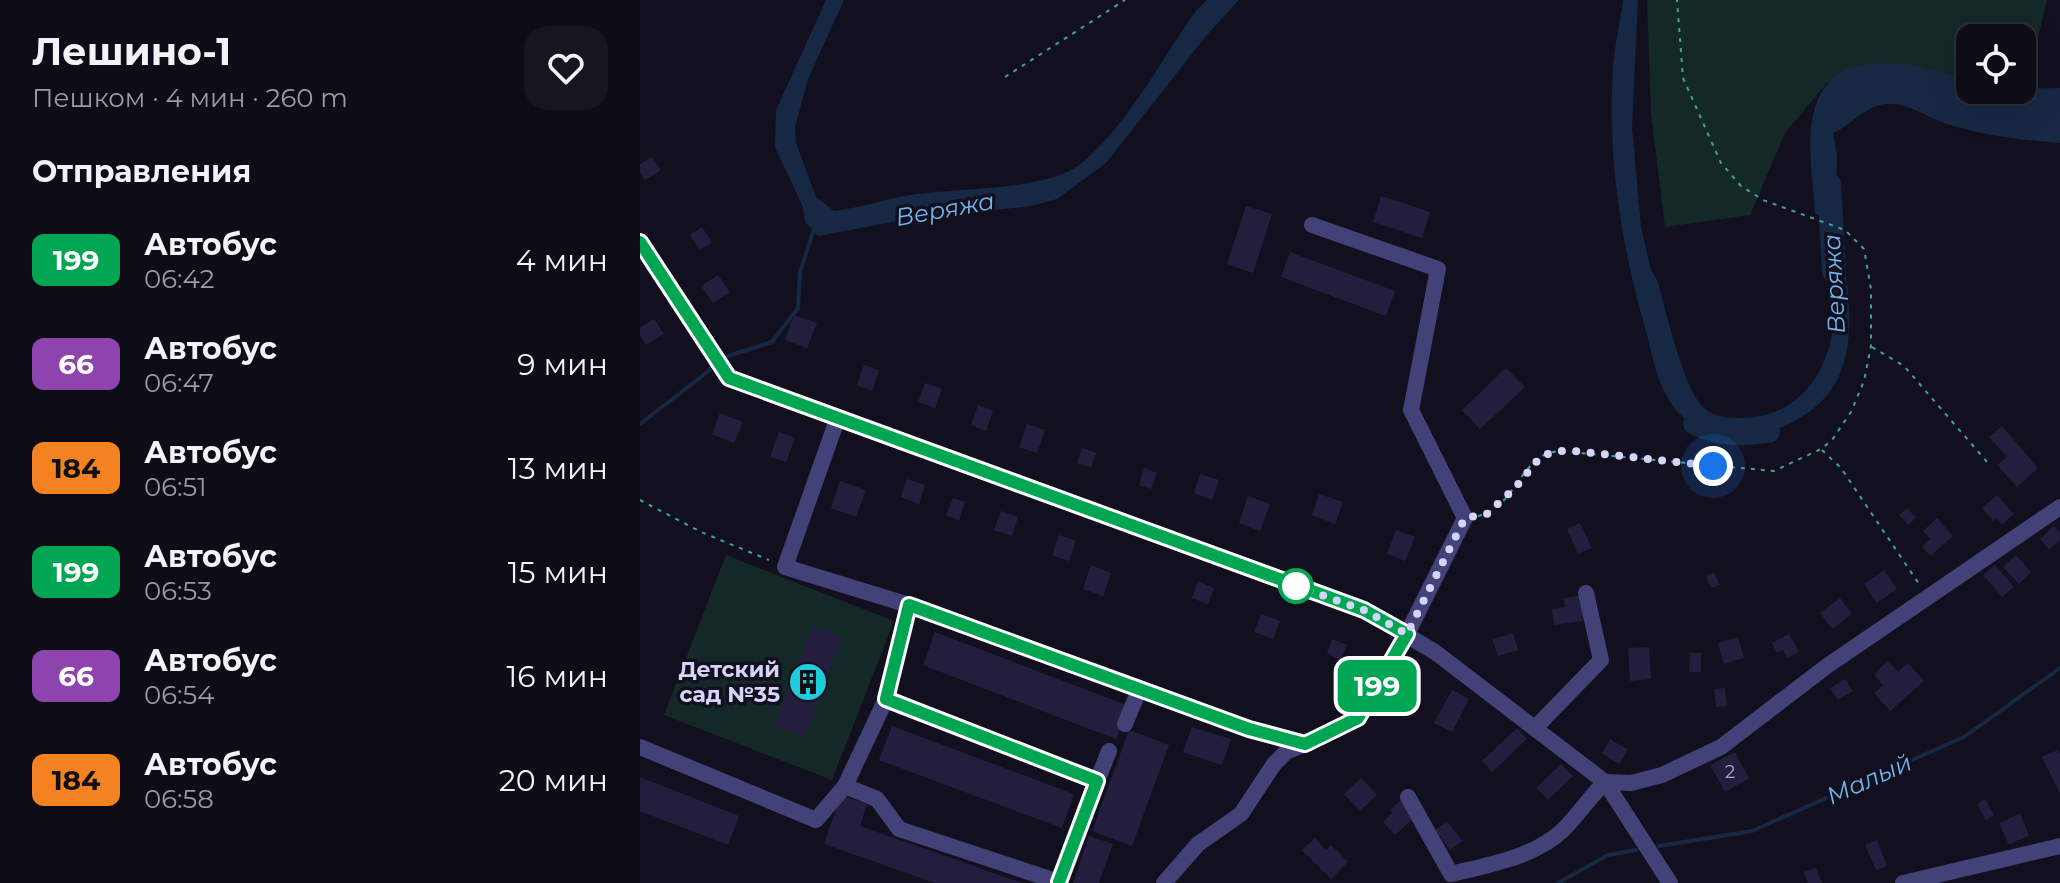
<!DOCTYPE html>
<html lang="ru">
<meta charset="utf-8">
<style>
:root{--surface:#0e0c17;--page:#171520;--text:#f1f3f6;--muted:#9b9ba1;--line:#2e2c36}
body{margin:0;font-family:Montserrat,sans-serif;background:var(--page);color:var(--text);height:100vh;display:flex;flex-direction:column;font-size:30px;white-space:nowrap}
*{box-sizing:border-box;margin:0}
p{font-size:26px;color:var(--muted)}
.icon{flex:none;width:44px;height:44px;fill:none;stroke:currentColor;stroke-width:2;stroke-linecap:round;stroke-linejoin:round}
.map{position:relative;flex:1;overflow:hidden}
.details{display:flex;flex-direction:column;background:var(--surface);width:640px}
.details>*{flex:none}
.badge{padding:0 16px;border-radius:12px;font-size:28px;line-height:52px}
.buttons{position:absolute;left:1316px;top:24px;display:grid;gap:16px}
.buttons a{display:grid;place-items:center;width:80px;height:80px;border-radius:16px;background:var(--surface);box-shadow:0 8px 32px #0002,0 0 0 2px var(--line);font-size:40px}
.you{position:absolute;width:40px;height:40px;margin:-20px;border:6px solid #fff;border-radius:50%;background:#1a73e8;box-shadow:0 0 0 12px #1a73e833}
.map>.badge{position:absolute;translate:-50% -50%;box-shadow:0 0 0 4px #fff}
h2{padding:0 32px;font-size:30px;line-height:72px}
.round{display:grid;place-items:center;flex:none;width:84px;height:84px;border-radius:24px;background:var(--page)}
.headline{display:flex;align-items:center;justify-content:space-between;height:136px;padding:0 32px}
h1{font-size:38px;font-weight:700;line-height:60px}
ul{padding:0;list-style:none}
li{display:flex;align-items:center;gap:24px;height:104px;padding:0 32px}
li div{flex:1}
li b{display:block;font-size:30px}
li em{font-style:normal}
li .badge{min-width:88px;font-weight:700;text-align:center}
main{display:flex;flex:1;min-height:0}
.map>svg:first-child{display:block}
.green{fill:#142827}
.water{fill:#162843}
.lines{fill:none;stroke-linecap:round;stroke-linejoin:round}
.stream{stroke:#162843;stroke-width:4}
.river{stroke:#162843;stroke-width:24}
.building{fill:#241e3e}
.path{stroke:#3ea39b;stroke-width:2;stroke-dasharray:4 6;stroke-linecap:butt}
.minor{stroke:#424178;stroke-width:16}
.line-casing{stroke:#fff;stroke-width:18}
.line{stroke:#00a651;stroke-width:12}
.walk{stroke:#d7d4f9;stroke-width:8;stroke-dasharray:0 14.4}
.stop-dot{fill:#fff;stroke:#00a651;stroke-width:4}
.labels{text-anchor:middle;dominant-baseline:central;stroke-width:7;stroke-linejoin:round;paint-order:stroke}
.number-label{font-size:18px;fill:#aaa6ca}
.poi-label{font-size:22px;font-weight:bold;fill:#d7d4f9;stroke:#12101f;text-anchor:end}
.water-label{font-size:24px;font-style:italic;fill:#70b5eb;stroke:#12101f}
</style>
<main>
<section class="details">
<div class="headline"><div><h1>Лешино-1</h1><p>Пешком · 4 мин · 260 m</p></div><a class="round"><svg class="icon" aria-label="heart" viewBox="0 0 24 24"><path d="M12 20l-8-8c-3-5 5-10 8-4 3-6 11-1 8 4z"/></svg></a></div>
<h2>Отправления</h2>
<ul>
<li><span class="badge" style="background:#00a651;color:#fff">199</span><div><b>Автобус</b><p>06:42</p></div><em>4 мин</em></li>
<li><span class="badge" style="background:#8e44ad;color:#fff">66</span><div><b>Автобус</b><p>06:47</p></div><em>9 мин</em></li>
<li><span class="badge" style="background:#f58220;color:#111">184</span><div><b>Автобус</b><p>06:51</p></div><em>13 мин</em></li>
<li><span class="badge" style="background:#00a651;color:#fff">199</span><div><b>Автобус</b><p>06:53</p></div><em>15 мин</em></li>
<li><span class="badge" style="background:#8e44ad;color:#fff">66</span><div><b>Автобус</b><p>06:54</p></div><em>16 мин</em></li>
<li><span class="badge" style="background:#f58220;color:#111">184</span><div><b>Автобус</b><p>06:58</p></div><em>20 мин</em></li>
</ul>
</section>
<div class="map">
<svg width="1420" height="883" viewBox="0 0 1420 883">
<rect width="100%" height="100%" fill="#12101f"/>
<g class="green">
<polygon points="1007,0 1407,0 1390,72 1382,76 1382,38 1330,38 1330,79 1241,65 1187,83 1145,133 1110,215 1025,227 1011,113"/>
<polygon points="86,555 254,621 192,780 24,715"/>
</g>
<g class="water">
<path d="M186,0H204L168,79L155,127L156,143L176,197L194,211C220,208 245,199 271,195C317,187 408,192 443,162C490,122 520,61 556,11L567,0H599L566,36L466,163L417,199L391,206L258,221L178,236L165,222L163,207L135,147L136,110Z"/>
<path d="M983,0H998L992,128L1001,226L1011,270L1018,282C1026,311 1043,387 1063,407C1074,418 1089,418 1103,418C1153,417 1183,381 1192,335C1197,307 1185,268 1183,238L1202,242C1208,297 1224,368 1174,408C1151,426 1137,431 1108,434C1080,436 1055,432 1036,410C1018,388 1013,358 1006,331C981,245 967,156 973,66C975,44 980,22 983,0Z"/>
<path d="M1238,63L1268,64L1330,80V90L1420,88V143C1383,140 1346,136 1310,125C1289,119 1268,102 1246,104C1224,106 1212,125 1193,133L1197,156L1195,218L1175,214C1173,169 1156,101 1201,72C1212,65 1227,65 1238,63Z"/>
</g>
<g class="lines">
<g class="stream">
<polyline points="88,356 132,342 158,308 160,272 175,226"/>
<polyline points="0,424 70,370"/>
<polyline points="1019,846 1112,831 1324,737 1420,668"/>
<polyline points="918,883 968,855 996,850"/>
</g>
<g class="river">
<polyline points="1189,184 1194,271"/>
<path d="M1055,423C1079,435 1101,435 1128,431"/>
</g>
</g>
<g class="building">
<polygon points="12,157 21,170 5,180 0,172 0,164"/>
<polygon points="741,196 790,212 782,238 733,222"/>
<polygon points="606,206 632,214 613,273 587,264"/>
<polygon points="62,227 72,242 59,250 50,235"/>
<polygon points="650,252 755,291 746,316 641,277"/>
<polygon points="78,275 90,292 73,303 61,286"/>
<polygon points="154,315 177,323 167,348 145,340"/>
<polygon points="14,319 24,334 6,345 0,336 0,327"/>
<polygon points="224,365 239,370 232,391 217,385"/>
<polygon points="866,368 885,387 840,429 822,410"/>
<polygon points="285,383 302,389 295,408 278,402"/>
<polygon points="338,405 353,411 346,431 331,425"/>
<polygon points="80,413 103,422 94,443 72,434"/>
<polygon points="387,424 405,430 397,453 379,447"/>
<polygon points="1362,426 1398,468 1377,487 1357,465 1367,457 1349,437"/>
<polygon points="139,432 155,438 146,462 130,457"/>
<polygon points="442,448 456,453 451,468 437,463"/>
<polygon points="504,468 517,473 511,489 499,485"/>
<polygon points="560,474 579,480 572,500 554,493"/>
<polygon points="267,479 285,485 279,504 261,497"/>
<polygon points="200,481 226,490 216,517 191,508"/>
<polygon points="679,494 703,502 695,524 672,515"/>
<polygon points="1357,495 1374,514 1362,524 1356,518 1353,521 1342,508"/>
<polygon points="608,496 630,504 620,531 599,523"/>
<polygon points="313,498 325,502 319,520 306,515"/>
<polygon points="1267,508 1276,518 1268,525 1259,515"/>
<polygon points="361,511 378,517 372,536 354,530"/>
<polygon points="1297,518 1313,536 1290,556 1282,546 1290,539 1283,531"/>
<polygon points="940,523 952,548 938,554 927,529"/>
<polygon points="1414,526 1420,533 1420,540 1409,550 1400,539"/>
<polygon points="756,530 775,537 765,561 747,554"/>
<polygon points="419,535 436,541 429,561 412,555"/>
<polygon points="1376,555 1391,572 1379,584 1363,567"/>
<polygon points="451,565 471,573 463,596 443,589"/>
<polygon points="1355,565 1374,587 1362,597 1343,575"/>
<polygon points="1244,570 1257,589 1237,603 1224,584"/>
<polygon points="1074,572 1080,585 1071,588 1066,576"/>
<polygon points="558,581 574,588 568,604 552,598"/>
<polygon points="940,596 943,621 914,625 912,609 925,607 923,598"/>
<polygon points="1200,598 1212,614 1192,629 1180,613"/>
<polygon points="621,614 640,621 633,639 614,632"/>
<polygon points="173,626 202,638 164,737 134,726"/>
<polygon points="295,632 489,706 476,739 283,665"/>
<polygon points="873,633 878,650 858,656 852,639"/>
<polygon points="1149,634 1159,652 1147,658 1143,650 1137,653 1132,643"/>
<polygon points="1098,637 1104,658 1084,664 1078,643"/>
<polygon points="692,639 707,645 701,660 687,654"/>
<polygon points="1009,647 1011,679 990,681 988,648"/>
<polygon points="1050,653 1061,653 1061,672 1049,672"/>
<polygon points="1248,661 1258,672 1268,663 1284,681 1250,711 1234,693 1243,685 1234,674"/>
<polygon points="1205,679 1213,691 1198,700 1190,688"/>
<polygon points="1085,688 1087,706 1076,707 1074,689"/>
<polygon points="812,690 829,699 812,732 794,723"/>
<polygon points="252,726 434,794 422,828 239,760"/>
<polygon points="552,727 591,739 582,765 543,752"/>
<polygon points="877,728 887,739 852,772 842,761"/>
<polygon points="489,730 529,745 492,846 452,831"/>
<polygon points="970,739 988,750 979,764 962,753"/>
<polygon points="1418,750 1420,753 1420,793 1402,757"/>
<polygon points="1095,752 1109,778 1085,792 1070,765"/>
<polygon points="921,764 933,776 908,800 896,788"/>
<polygon points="0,777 99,816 88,845 0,811"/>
<polygon points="721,778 737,795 720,811 704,794"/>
<polygon points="201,795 227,804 220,826 382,883 295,883 184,844"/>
<polygon points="762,799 777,815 755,835 743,822 752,813 750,810"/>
<polygon points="1345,799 1354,815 1346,820 1337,804"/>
<polygon points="1380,814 1389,835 1369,845 1359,823"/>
<polygon points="807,821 822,841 810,850 795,830"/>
<polygon points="449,836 473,844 459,883 433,883"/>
<polygon points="675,838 686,850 691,845 708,862 691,879 662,850"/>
<polygon points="1237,840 1247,866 1236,870 1225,845"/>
<polygon points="1176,868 1182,883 1168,883 1164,872"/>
</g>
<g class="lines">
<g class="path">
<polyline points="365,77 485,0"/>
<polyline points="1232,347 1264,366 1348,463"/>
<polyline points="1182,450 1201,468 1279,584"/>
<polyline points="0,500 61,532 129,560"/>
<path d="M838,516C868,510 877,474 900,457C905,454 912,452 918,451L1134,471L1181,449L1192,440L1211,412L1224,381L1231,346V289L1224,249L1205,230L1123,200L1101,186L1081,163L1043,78L1037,0"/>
</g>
<g class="minor">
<polyline points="0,242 89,378 724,610 795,652 965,782 1030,883"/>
<polyline points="269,605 500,688"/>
<polyline points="485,724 500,688 609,729 665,744 718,718 767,634 825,518 771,410 798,269 672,225"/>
<polyline points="896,727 961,660 946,593"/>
<polyline points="0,747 176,820 205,786 246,699 269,605 145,567 197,420"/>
<polyline points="457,781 469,751"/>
<polyline points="205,786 237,799 259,829 419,882 457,781 246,699"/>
<path d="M768,797L811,874C848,865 895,857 923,830C938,815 950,797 965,782L991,783L1022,775L1081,747L1187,666L1420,507"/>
<polyline points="524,883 558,844 601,814 634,764 646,752 665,744"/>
<polyline points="1263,883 1420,846"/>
</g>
</g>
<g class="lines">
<defs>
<polyline id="line" points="0,242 89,378 724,610 767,634 718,718 665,744 609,729 269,605 246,699 457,781 419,882"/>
</defs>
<use href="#line" class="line-casing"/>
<use href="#line" class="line"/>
<polyline class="walk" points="656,586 724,610 767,634 825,518 847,514 875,488 901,456 918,451 935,451 1073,466"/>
</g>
<defs>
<symbol id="building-disc" viewBox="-11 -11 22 22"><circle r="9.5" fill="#1eccdb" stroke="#12101f"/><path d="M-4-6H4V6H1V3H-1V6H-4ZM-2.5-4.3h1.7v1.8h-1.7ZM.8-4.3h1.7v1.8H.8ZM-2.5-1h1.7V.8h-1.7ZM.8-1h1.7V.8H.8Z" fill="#111"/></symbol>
</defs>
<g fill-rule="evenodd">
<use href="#building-disc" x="146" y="660" width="44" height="44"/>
</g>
<circle class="stop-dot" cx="656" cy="586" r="16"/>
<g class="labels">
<g class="number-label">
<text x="1090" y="772">2</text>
</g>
<g class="poi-label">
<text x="140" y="669">Детский<tspan x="140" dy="25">сад №35</tspan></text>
</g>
<g class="water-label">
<text transform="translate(305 209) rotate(-10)">Веряжа</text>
<text transform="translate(1194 284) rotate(-93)">Веряжа</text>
<text transform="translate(1229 779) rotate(-24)">Малый</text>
</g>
</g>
</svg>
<div class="buttons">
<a><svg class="icon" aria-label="locate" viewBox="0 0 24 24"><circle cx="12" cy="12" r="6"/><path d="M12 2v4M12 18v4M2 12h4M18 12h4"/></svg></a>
</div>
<div class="you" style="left:1073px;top:466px"></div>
<b class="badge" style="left:737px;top:686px;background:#00a651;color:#fff">199</b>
</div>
</main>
